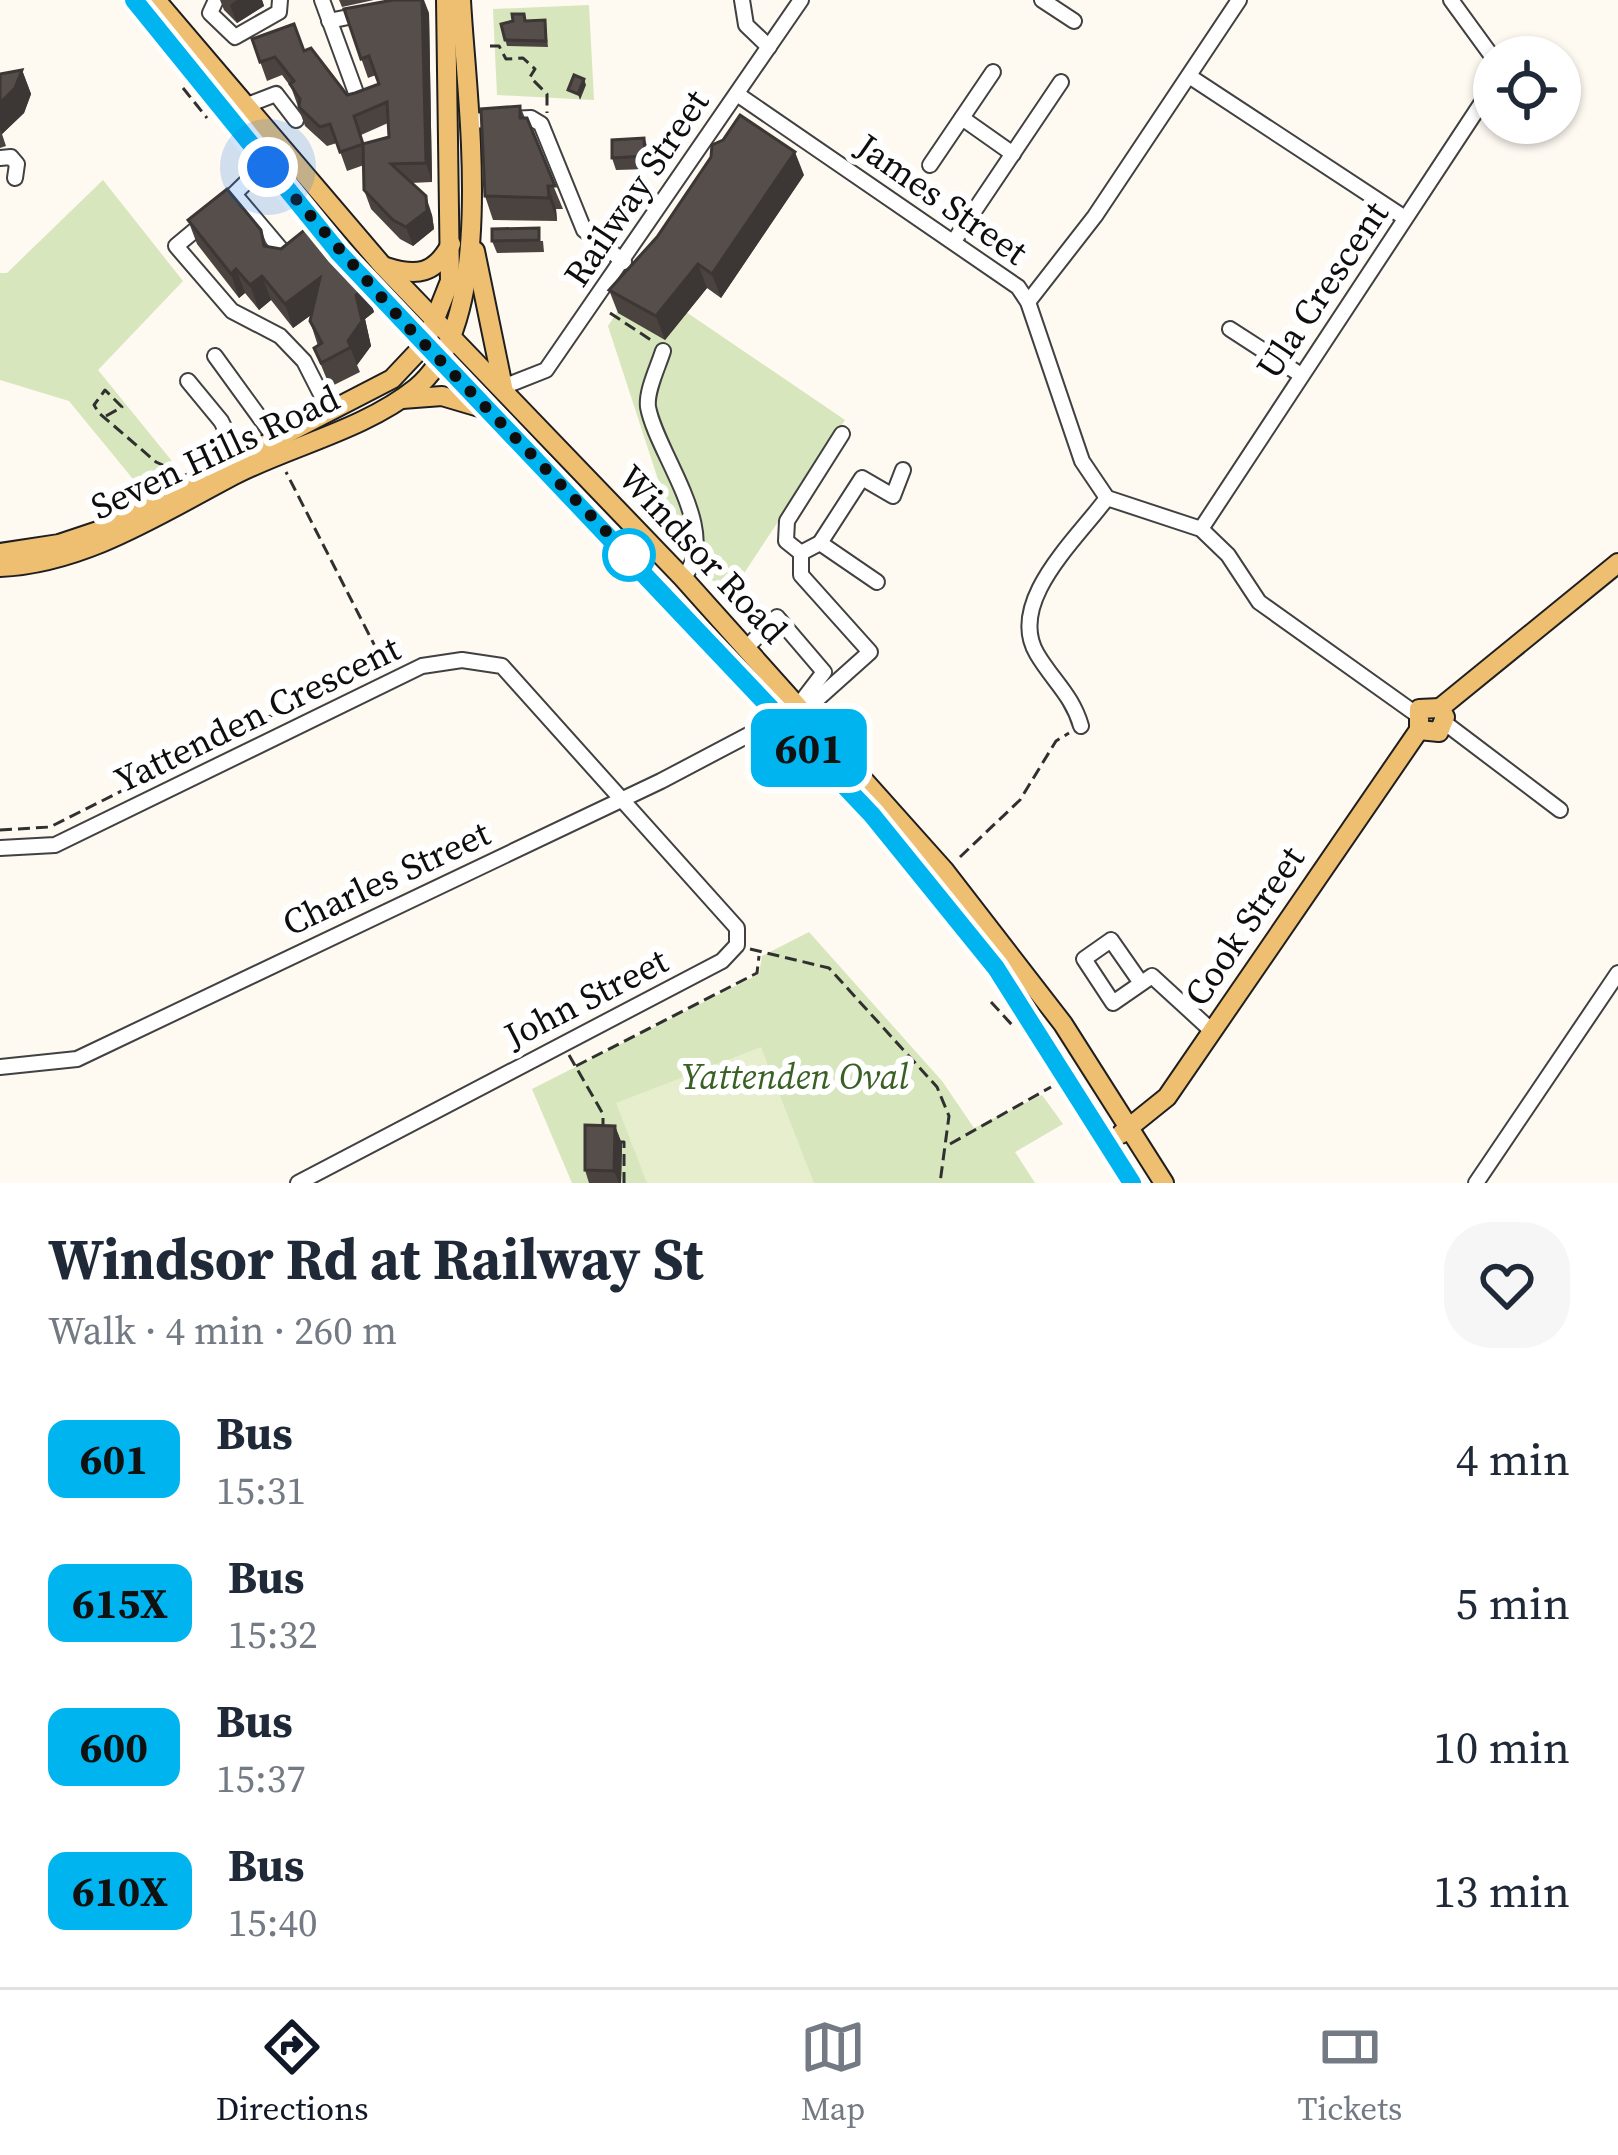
<!DOCTYPE html>
<meta charset="utf-8">
<style>
:root{--surface:#fff;--page:#f6f6f7;--text:#1f2937;--muted:#747a83;--line:#e0e1e3;--accent:#111827}
body{margin:0;font-family:"Source Serif 4",serif;background:var(--page);color:var(--text);height:100vh;display:flex;flex-direction:column;font-size:45px;white-space:nowrap}
*{box-sizing:border-box;margin:0}
p{font-size:39px;color:var(--muted)}
.icon{flex:none;width:66px;height:66px;fill:none;stroke:currentColor;stroke-width:2;stroke-linecap:round;stroke-linejoin:round}
.map{position:relative;height:1183px;overflow:hidden}
.side{display:flex;flex-direction:column;background:var(--surface);flex:1}
.side>*{flex:none}
.badge{padding:0 24px;border-radius:18px;font-size:42px;line-height:78px}
.fabs{position:absolute;left:1473px;top:36px;display:grid;gap:24px}
.fabs a{display:grid;place-items:center;width:108px;height:108px;border-radius:50%;background:var(--surface);box-shadow:0 3px 9px #0004;font-size:60px}
.you{position:absolute;width:60px;height:60px;margin:-30px;border:9px solid #fff;border-radius:50%;background:#1a73e8;box-shadow:0 0 0 18px #1a73e833}
.map>.badge{position:absolute;translate:-50% -50%;box-shadow:0 0 0 6px #fff}
.round{display:grid;place-items:center;flex:none;width:126px;height:126px;border-radius:48px;background:var(--page)}
.summary{display:flex;align-items:center;justify-content:space-between;height:204px;padding:0 48px}
h1{font-size:57px;font-weight:700;line-height:90px}
ul{padding:0;list-style:none}
li{display:flex;align-items:center;gap:36px;height:144px;padding:0 48px}
li div{flex:1}
li b{display:block;font-size:45px}
li em{font-style:normal}
li .badge{min-width:132px;font-weight:700;text-align:center}
.tab-bar{display:flex;justify-content:space-around;align-items:center;height:168px;border-top:3px solid var(--line);background:var(--surface);font-size:33px;color:var(--muted)}
.tab-bar a{display:grid;justify-items:center;gap:6px}
.tab-bar .on{color:var(--accent)}
.map>svg:first-child{display:block}
.green{fill:#d7e6bc}
.pitch{fill:#e7eecd}
.lines{fill:none;stroke-linecap:round;stroke-linejoin:round}
.minor-casing{stroke:#414141;stroke-width:18}
.major-casing{stroke:#1f1f1f;stroke-width:22}
.path{stroke:#303030;stroke-width:3;stroke-dasharray:12 6;stroke-linecap:butt}
.minor{stroke:#fff;stroke-width:14}
.major{stroke:#eebf71;stroke-width:18}
.wall{fill:#4a4340;fill-rule:evenodd}
.shaded-wall{fill:#3c3734}
.building{fill:#564e4b;stroke:#3c3734;stroke-width:3;fill-rule:evenodd}
.line-casing{stroke:#fff;stroke-width:27}
.line{stroke:#00b5ef;stroke-width:18}
.walk{stroke:#0e0e0e;stroke-width:12;stroke-dasharray:0 21.6}
.stop-dot{fill:#fff;stroke:#00b5ef;stroke-width:6}
.labels{text-anchor:middle;dominant-baseline:central;stroke-width:12;stroke-linejoin:round;paint-order:stroke}
.street-label{font-size:36px;fill:#0e0e0e;stroke:#fff}
.park-label{font-size:36px;font-style:italic;fill:#386123;stroke:#fff}
</style>
<div class="map">
<svg width="1618" height="1183" viewBox="0 0 1618 1183">
<rect width="100%" height="100%" fill="#fef9f1"/>
<g class="green">
<polygon points="589,5 594,100 497,95 493,9"/>
<polygon points="103,180 183,281 98,370 180,471 142,490 69,401 0,380 0,273 7,273"/>
<polygon points="639,280 845,420 729,596 681,550 608,326"/>
<polygon points="809,932 942,1081 974,1128 1042,1095 1063,1124 1015,1152 1035,1183 572,1183 532,1089 759,974 762,956"/>
</g>
<polygon class="pitch" points="761,1047 814,1183 647,1183 616,1103"/>
<g class="lines">
<defs>
<g id="minor">
<polyline points="216,0 210,13 235,37 279,12 280,0"/>
<polyline points="322,0 359,101"/>
<polyline points="742,0 746,25 769,47"/>
<polyline points="1042,0 1074,21"/>
<polyline points="1451,0 1494,59"/>
<polyline points="329,21 363,14"/>
<polyline points="1189,76 1405,218"/>
<polyline points="737,94 1018,287 1028,302 1082,461 1107,498 1201,529 1228,555 1259,602 1416,714"/>
<polyline points="962,118 1013,154"/>
<polyline points="468,121 531,118 541,124 584,230 624,262"/>
<polyline points="0,158 11,157 17,164 15,178"/>
<polyline points="930,165 993,72"/>
<polyline points="235,195 285,254 280,259"/>
<polyline points="222,206 270,159 242,107 276,94 296,120"/>
<polyline points="206,221 176,246 232,311 280,336 304,361 330,412"/>
<polyline points="954,241 1061,82"/>
<polyline points="1028,302 1095,216 1239,0"/>
<polyline points="1230,329 1301,375"/>
<path d="M663,351C658,367 646,391 648,407C657,455 723,533 683,578"/>
<polyline points="215,356 276,440"/>
<polyline points="188,381 221,421 240,458"/>
<polyline points="503,387 546,370 801,0"/>
<polyline points="1201,529 1494,84"/>
<polyline points="820,543 877,582"/>
<polyline points="801,553 820,543 862,478 893,496 903,470"/>
<polyline points="746,648 777,617 824,672 798,706"/>
<polyline points="803,712 870,652 801,575 801,553 786,541 787,521 842,434"/>
<polyline points="1445,723 1560,810"/>
<path d="M1081,726C1072,695 1053,681 1037,654C1006,602 1077,539 1107,498"/>
<polyline points="0,848 55,845 422,666 462,660 502,666 737,928 737,945 722,961 298,1183"/>
<polyline points="1141,983 1111,940 1084,959 1113,1003 1152,976 1212,1031"/>
<polyline points="0,1067 77,1059 661,781 754,732 764,711 761,699"/>
<polyline points="1476,1183 1618,973"/>
</g>
<g id="major">
<polyline points="134,0 339,253 872,815 996,968 1132,1183"/>
<polyline points="156,0 382,265 683,578 944,870 1063,1024 1164,1183"/>
<polyline points="475,251 503,387"/>
<path d="M386,267C417,277 435,274 451,244"/>
<polyline points="402,399 442,396 486,409"/>
<polyline points="0,553 59,544 98,531 392,379 425,344 450,281 446,0"/>
<path d="M0,567C86,563 161,513 236,474C294,445 365,429 416,388C500,319 466,99 461,0"/>
<polyline points="1440,708 1618,563"/>
<polyline points="1419,730 1439,732 1445,717 1440,708"/>
<polyline points="1419,730 1419,709 1440,708"/>
<polyline points="1121,1134 1167,1097 1419,730"/>
</g>
</defs>
<use href="#minor" class="minor-casing"/>
<use href="#major" class="major-casing"/>
<g class="path">
<polyline points="490,46 499,46 506,59 523,58 535,69 530,77 547,94 547,113"/>
<polyline points="183,88 207,118"/>
<polyline points="610,313 654,342"/>
<polyline points="106,416 122,407 105,390 94,405 99,413 156,462 176,471"/>
<polyline points="0,830 50,827 382,660 286,472"/>
<polyline points="960,857 1020,800 1056,741 1069,733"/>
<polyline points="750,949 829,968 937,1087 949,1116 940,1183"/>
<polyline points="991,1002 1013,1026"/>
<polyline points="569,1055 603,1114 603,1126"/>
<polyline points="576,1066 757,973 759,956"/>
<polyline points="618,1142 624,1142 624,1183"/>
<polyline points="950,1144 1051,1087"/>
</g>
<use href="#minor" class="minor"/>
<use href="#major" class="major"/>
</g>
<g class="wall">
<polygon points="220,0 262,0 264,6 237,23 224,10"/>
<polygon points="339,0 374,0 342,7"/>
<path d="M344,9L429,13L432,182L411,183L432,215L434,229L413,246L400,239L371,209L364,190V165L347,171L337,143L327,146L305,126L291,87L282,75L267,81L252,39L304,51L347,95L379,84L376,75L368,78ZM388,123L389,137L364,144L361,135Z"/>
<polygon points="545,20 548,47 507,46 501,24"/>
<polygon points="22,70 31,94 24,113 2,134 6,146 0,148 0,74"/>
<polygon points="520,106 563,209 556,209 557,221 493,220 485,196"/>
<polygon points="644,138 649,151 649,169 616,170 612,158"/>
<polygon points="804,175 721,298 707,288 665,340 618,313 609,290"/>
<polygon points="188,220 261,230 268,247 346,276 365,287 374,312 365,319 371,346 357,365 360,372 330,387 314,348 318,346 310,321 311,315 293,328 271,300 259,310 245,293 239,298 197,244"/>
<polygon points="492,241 543,241 544,252 497,253"/>
<polygon points="615,1126 622,1144 621,1183 589,1183 585,1170"/>
</g>
<g class="shaded-wall">
<polygon points="237,0 262,0 264,6 237,23 230,5"/>
<polygon points="422,0 424,0 429,13 432,182 426,163"/>
<polygon points="22,70 31,94 24,113 2,134 0,129 0,103"/>
<polygon points="584,79 586,85 580,100 578,94"/>
<polygon points="644,138 649,151 649,169 645,156"/>
<polygon points="795,152 804,175 721,298 712,274"/>
<polygon points="548,186 556,209 557,221 549,198"/>
<polygon points="426,196 432,215 434,229 413,246 406,227"/>
<polygon points="698,264 707,288 665,340 656,316"/>
<polygon points="236,269 245,293 239,298 231,274"/>
<polygon points="262,276 271,300 259,310 250,285"/>
<polygon points="320,278 329,302 293,328 285,304"/>
<polygon points="365,287 374,312 365,319 371,346 357,365 348,341 356,295"/>
<polygon points="615,1126 622,1144 621,1183 619,1183 614,1171"/>
</g>
<g class="building">
<path d="M393,0H422L426,163L391,164L426,196L427,211L406,227L393,220L364,190L363,144L340,152L330,124L320,127L299,107L300,99L290,84L294,81L275,57L260,62L252,39L294,24L304,51L311,48L347,95L355,93L379,84L369,56L361,59L344,9ZM387,102L389,137L363,144L354,116Z"/>
<polygon points="512,14 524,14 525,21 545,20 546,41 505,40 501,24 513,21"/>
<polygon points="22,70 15,88 0,103 0,74"/>
<polygon points="574,75 584,79 578,94 568,90"/>
<polygon points="520,106 520,118 527,118 555,186 548,186 549,198 485,196 481,109"/>
<polygon points="740,115 795,152 712,274 698,264 656,316 609,290 657,237 711,157 712,145 723,140"/>
<polygon points="644,138 645,156 612,158 612,140"/>
<polygon points="227,189 261,230 264,246 281,249 307,228 346,276 352,272 365,287 356,295 362,321 348,341 351,347 321,363 314,348 322,343 310,321 320,278 285,304 262,276 250,285 236,269 231,274 188,220"/>
<polygon points="539,228 539,240 492,241 492,229"/>
<polygon points="585,1125 615,1126 614,1171 585,1170"/>
</g>
<g class="lines">
<defs>
<polyline id="line" points="134,0 339,253 872,815 996,968 1132,1183"/>
</defs>
<use href="#line" class="line-casing"/>
<use href="#line" class="line"/>
<polyline class="walk" points="268,167 404,323 629,555"/>
</g>
<circle class="stop-dot" cx="629" cy="555" r="24"/>
<g class="labels">
<g class="street-label">
<text transform="translate(636 188) rotate(-56)">Railway Street</text>
<text transform="translate(942 199) rotate(35)">James Street</text>
<text transform="translate(1322 290) rotate(-56)">Ula Crescent</text>
<text transform="translate(215 452) rotate(-25)">Seven Hills Road</text>
<text transform="translate(703 554) rotate(47)">Windsor Road</text>
<text transform="translate(257 714) rotate(-26)">Yattenden Crescent</text>
<text transform="translate(386 878) rotate(-25)">Charles Street</text>
<text transform="translate(1244 926) rotate(-56)">Cook Street</text>
<text transform="translate(586 998) rotate(-27)">John Street</text>
</g>
<g class="park-label">
<text x="795" y="1076">Yattenden Oval</text>
</g>
</g>
</svg>
<div class="fabs">
<a><svg class="icon" aria-label="locate" viewBox="0 0 24 24"><circle cx="12" cy="12" r="6"/><path d="M12 2v4M12 18v4M2 12h4M18 12h4"/></svg></a>
</div>
<div class="you" style="left:268px;top:167px"></div>
<b class="badge" style="left:809px;top:748px;background:#00b5ef;color:#111">601</b>
</div>
<section class="side">
<div class="summary"><div><h1>Windsor Rd at Railway St</h1><p>Walk · 4 min · 260 m</p></div><a class="round"><svg class="icon" aria-label="heart" viewBox="0 0 24 24"><path d="M12 20l-8-8c-3-5 5-10 8-4 3-6 11-1 8 4z"/></svg></a></div>
<ul>
<li><span class="badge" style="background:#00b5ef;color:#111">601</span><div><b>Bus</b><p>15:31</p></div><em>4 min</em></li>
<li><span class="badge" style="background:#00b5ef;color:#111">615X</span><div><b>Bus</b><p>15:32</p></div><em>5 min</em></li>
<li><span class="badge" style="background:#00b5ef;color:#111">600</span><div><b>Bus</b><p>15:37</p></div><em>10 min</em></li>
<li><span class="badge" style="background:#00b5ef;color:#111">610X</span><div><b>Bus</b><p>15:40</p></div><em>13 min</em></li>
</ul>
</section>
<nav class="tab-bar">
<a class="on"><svg class="icon" aria-label="directions" viewBox="0 0 24 24"><path d="M12 3l9 9-9 9-9-9zM9 14v-3h6M13 9l2 2-2 2"/></svg>Directions</a>
<a><svg class="icon" aria-label="map" viewBox="0 0 24 24"><path d="M3 6l6-2 6 2 6-2v14l-6 2-6-2-6 2zM9 4v14M15 6v14"/></svg>Map</a>
<a><svg class="icon" aria-label="tickets" viewBox="0 0 24 24"><path d="M3 7h18v10H3zM15 7v10"/></svg>Tickets</a>
</nav>
